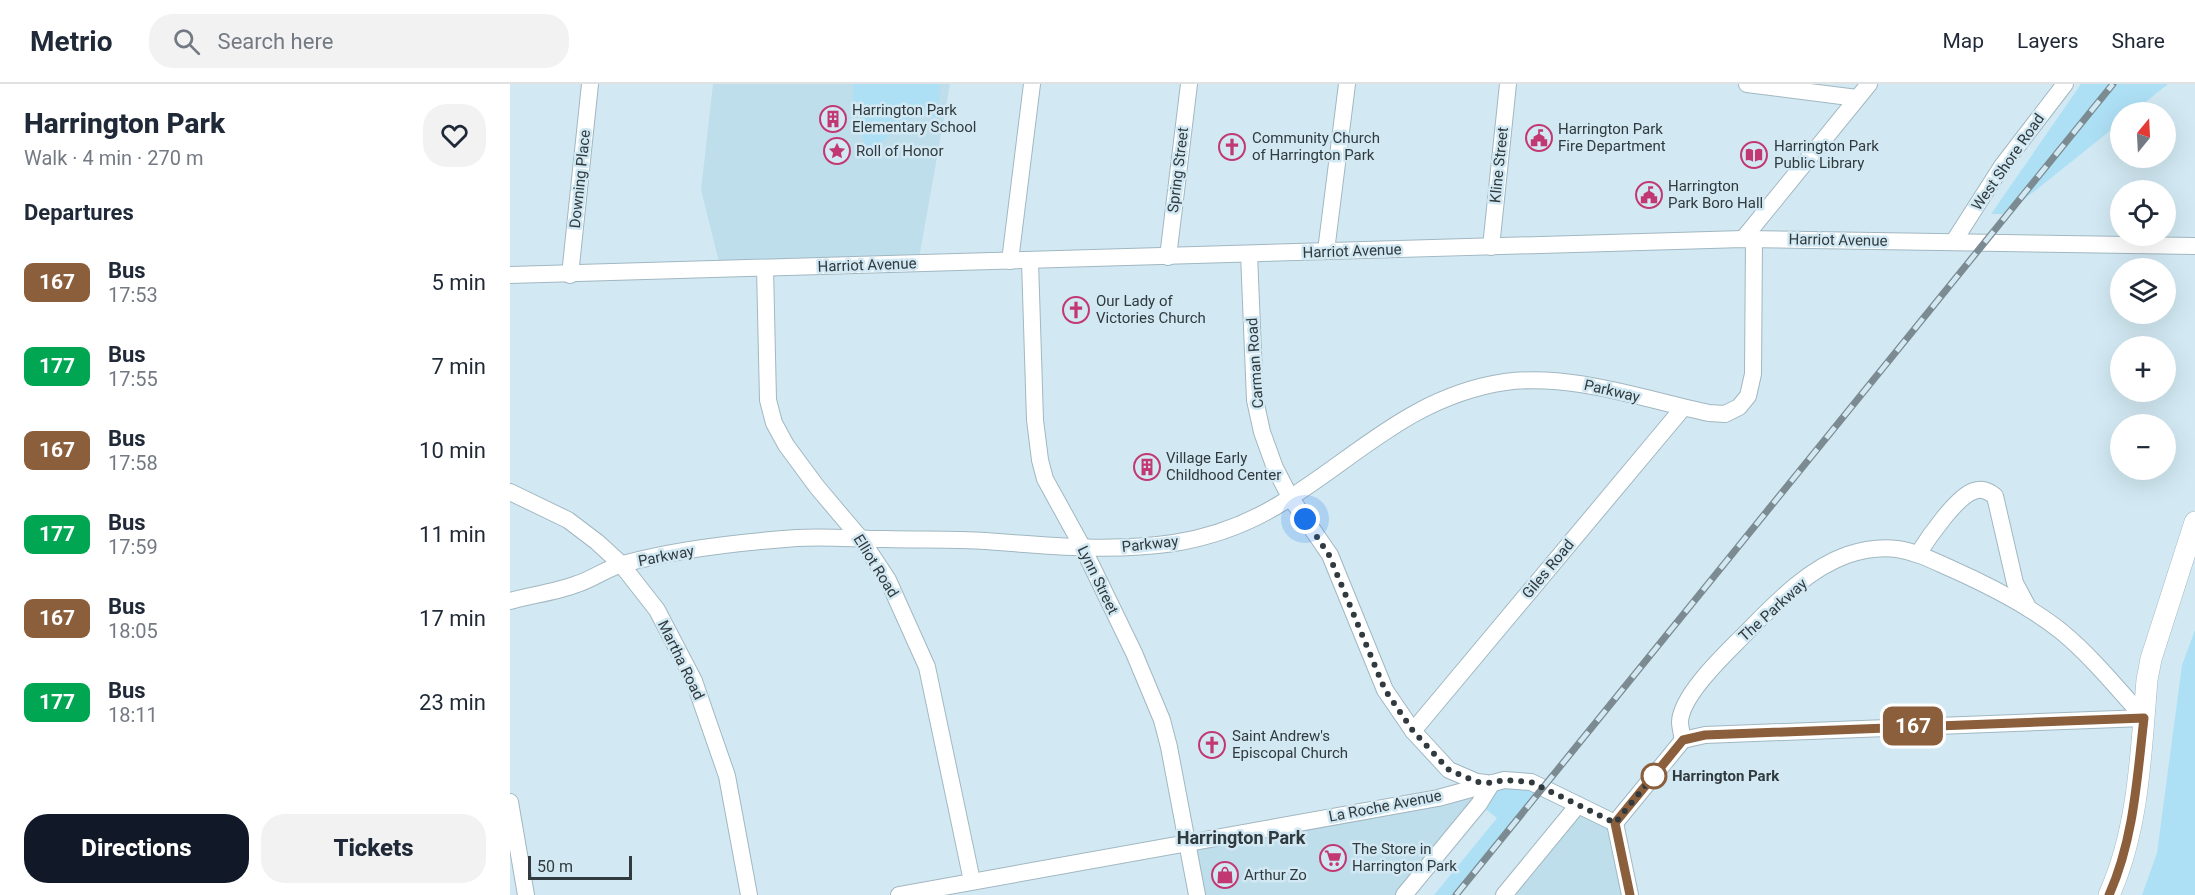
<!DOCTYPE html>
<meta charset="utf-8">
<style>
:root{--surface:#fff;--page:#f2f2f3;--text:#1f2937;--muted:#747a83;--line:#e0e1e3;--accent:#111827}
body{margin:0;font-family:Roboto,sans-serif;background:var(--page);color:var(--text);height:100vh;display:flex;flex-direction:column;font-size:22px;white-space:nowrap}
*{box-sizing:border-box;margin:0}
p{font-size:20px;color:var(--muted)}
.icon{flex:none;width:33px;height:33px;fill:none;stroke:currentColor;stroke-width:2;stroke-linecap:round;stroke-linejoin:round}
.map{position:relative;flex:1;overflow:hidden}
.sheet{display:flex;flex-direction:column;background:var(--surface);width:510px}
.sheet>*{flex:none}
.badge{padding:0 12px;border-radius:9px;font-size:21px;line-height:39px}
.needle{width:39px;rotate:18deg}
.buttons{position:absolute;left:1600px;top:18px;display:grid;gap:12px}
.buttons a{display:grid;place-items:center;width:66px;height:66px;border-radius:50%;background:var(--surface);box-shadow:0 6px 24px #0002;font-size:30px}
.scale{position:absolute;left:18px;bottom:15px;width:104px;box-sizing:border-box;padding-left:6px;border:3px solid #313a3e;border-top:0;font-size:16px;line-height:21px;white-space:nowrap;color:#313a3e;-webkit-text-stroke:4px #d2e9f3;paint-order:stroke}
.you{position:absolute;width:30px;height:30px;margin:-15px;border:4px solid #fff;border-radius:50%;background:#1a73e8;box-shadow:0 0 0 9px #1a73e833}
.map>.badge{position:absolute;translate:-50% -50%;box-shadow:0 0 0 3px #fff}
h2{padding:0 24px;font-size:22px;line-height:54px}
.round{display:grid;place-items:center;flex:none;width:63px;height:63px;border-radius:24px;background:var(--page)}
.summary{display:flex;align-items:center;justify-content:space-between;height:102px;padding:0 24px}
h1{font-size:28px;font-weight:800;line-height:45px}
.action{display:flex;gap:12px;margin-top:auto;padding:12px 24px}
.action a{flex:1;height:69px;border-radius:24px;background:var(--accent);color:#fff;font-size:24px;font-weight:800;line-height:69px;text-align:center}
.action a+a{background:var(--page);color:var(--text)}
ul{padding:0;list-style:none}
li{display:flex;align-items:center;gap:18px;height:84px;padding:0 24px}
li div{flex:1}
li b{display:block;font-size:22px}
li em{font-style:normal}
li .badge{min-width:66px;font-weight:700;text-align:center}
header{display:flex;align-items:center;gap:36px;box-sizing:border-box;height:84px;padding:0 30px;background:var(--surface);border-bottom:2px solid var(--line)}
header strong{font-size:28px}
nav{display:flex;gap:33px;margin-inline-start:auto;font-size:21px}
.search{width:420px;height:54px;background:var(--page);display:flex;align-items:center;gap:15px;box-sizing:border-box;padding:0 21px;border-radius:24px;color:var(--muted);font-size:22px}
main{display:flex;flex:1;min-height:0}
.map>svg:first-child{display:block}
.built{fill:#bfdeeb}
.green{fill:#aee0f5}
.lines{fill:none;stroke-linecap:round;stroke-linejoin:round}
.minor-casing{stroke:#a1b7c1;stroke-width:18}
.major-casing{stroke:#a1b7c1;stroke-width:22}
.minor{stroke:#fff;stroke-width:16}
.major{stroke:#fff;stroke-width:21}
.rail-casing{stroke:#7c8b92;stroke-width:7}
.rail{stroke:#d2e9f3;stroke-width:4.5;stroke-dasharray:14;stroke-linecap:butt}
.line-casing{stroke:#fff;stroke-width:14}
.line{stroke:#8b5e3c;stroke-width:9}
.walk{stroke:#313a3e;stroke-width:6;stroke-dasharray:0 10.8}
.stop-dot{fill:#fff;stroke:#8b5e3c;stroke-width:3}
.labels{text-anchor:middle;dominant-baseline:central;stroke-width:5;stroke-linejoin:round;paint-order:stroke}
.poi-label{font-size:15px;fill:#313a3e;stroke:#d2e9f3;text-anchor:start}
.street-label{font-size:15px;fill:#313a3e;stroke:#d2e9f3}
.stop-label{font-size:15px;font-weight:bold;fill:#313a3e;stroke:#d2e9f3;text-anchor:start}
.quarter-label{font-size:18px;font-weight:bold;fill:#313a3e;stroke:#d2e9f3}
</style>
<header>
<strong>Metrio</strong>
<div class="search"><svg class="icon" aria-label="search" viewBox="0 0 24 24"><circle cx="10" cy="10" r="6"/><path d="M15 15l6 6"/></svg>Search here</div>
<nav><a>Map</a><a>Layers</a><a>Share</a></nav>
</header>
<main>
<section class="sheet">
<div class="summary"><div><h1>Harrington Park</h1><p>Walk · 4 min · 270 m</p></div><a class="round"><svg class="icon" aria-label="heart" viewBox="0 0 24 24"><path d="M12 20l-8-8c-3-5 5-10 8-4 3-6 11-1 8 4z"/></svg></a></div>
<h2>Departures</h2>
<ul>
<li><span class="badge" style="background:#8b5e3c;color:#fff">167</span><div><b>Bus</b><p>17:53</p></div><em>5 min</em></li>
<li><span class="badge" style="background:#00a651;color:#fff">177</span><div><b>Bus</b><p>17:55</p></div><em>7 min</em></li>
<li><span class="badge" style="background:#8b5e3c;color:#fff">167</span><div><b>Bus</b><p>17:58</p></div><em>10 min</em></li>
<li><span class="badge" style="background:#00a651;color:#fff">177</span><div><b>Bus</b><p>17:59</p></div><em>11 min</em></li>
<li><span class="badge" style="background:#8b5e3c;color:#fff">167</span><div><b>Bus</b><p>18:05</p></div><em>17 min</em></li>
<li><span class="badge" style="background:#00a651;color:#fff">177</span><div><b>Bus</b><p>18:11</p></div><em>23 min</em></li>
</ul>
<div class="action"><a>Directions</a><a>Tickets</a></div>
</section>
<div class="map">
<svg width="1685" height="811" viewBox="0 0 1685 811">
<rect width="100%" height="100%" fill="#d2e9f3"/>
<g class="built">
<polygon points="203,0 440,0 408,180 211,186 191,106"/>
<polygon points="982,699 894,811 687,811 678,758"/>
<polygon points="1068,721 1105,739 1120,811 994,811"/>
</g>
<g class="green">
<path d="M343,0H430L428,34L411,29L404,30L362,67C347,57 352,34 352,18H343Z"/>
<polygon points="1571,0 1658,0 1623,28 1611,28 1611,38 1496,130 1481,130"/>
<polygon points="1685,546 1685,811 1632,811 1647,769 1672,581"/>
<polygon points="982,699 1032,703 946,811 924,811 987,734 969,720"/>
</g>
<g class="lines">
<defs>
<g id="minor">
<polyline points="1237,0 1347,14"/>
<polyline points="1233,155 1359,0"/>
<polyline points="1444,157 1492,82 1555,0"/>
<polyline points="981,163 998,0"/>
<polyline points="816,167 837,0"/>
<polyline points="739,170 745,316 752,348 765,384 780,413 820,471 875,606 903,647 939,686 967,698 976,699"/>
<polyline points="658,173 679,0"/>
<polyline points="500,177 522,0"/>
<polyline points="520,177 525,336 530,376 535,395 573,464 624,569 652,636 659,663 687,811"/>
<polyline points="255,184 258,316 264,339 276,361 307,403 351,455 378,496 417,583 462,797"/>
<polyline points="0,191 1233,155 1685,162"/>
<polyline points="60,191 80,0"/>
<polyline points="0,408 58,436 87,458 111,480 147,526 184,597 217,692 239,811"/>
<path d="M1408,470C1418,454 1447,412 1464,407C1472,404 1478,407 1485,412L1505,499L1519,525"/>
<path d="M0,517C22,511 46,508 67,500C83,495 97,484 113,480C167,465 231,458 287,454C316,452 346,455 375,455C409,456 443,455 476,457C539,462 601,468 664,459C701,453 739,439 770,420C846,374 901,312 995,298C1062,289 1133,315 1199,329L1215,330L1229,323L1238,312L1243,290L1244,155"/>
<polyline points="903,647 1173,324"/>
<path d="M1173,656C1172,650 1170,643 1170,638C1171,612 1213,572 1231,554C1262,523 1295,486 1337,471C1352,466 1371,463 1387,465C1407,468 1424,477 1442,485C1480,502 1520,522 1552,548C1582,573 1608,605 1634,634"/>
<polyline points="1173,656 1195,651 1634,634"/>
<polyline points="0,718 16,811"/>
<polyline points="1105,739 1173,656"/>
<polyline points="1105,739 1120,811"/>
<polyline points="389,811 928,714 994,696 1021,698 1105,739"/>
<polyline points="894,811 969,720 982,699"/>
<polyline points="994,811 1068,721"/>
</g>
<path id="major" d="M1599,811C1629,745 1631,667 1637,596L1641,575L1685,438"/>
</defs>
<use href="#minor" class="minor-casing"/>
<use href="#major" class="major-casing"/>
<use href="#minor" class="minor"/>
<use href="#major" class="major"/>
<defs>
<polyline id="rail" points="946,811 1603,0"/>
</defs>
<use href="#rail" class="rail-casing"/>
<use href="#rail" class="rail"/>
</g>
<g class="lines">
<defs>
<path id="line" d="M1120,811L1105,739L1173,656L1195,651L1634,634C1627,694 1624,755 1599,811"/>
</defs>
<use href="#line" class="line-casing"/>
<use href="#line" class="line"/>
<polyline class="walk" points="795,435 819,471 875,606 903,647 939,686 967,698 982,699 994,696 1021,698 1105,739 1149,685 1144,692"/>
</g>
<defs>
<symbol id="building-ring" viewBox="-11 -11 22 22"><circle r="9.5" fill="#d2e9f3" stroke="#c13872" stroke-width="1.5"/><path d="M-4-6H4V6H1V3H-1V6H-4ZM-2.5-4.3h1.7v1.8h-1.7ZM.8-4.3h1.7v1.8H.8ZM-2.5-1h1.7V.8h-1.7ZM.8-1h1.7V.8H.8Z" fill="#c13872"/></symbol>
<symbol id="civic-ring" viewBox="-11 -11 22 22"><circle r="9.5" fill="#d2e9f3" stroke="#c13872" stroke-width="1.5"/><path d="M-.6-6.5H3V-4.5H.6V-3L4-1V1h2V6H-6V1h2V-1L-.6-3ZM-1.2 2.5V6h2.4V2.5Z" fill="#c13872"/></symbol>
<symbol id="church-ring" viewBox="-11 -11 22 22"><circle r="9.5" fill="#d2e9f3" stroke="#c13872" stroke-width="1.5"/><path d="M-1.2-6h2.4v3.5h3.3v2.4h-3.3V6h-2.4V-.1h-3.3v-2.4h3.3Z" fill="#c13872"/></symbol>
<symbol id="sight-ring" viewBox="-11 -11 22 22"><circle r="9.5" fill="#d2e9f3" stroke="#c13872" stroke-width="1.5"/><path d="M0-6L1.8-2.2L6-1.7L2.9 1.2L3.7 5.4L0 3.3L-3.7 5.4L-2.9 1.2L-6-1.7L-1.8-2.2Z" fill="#c13872"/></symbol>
<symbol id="library-ring" viewBox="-11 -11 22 22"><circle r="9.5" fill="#d2e9f3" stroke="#c13872" stroke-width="1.5"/><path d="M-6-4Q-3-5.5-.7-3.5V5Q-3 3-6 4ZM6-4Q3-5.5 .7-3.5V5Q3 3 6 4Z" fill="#c13872"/></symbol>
<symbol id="supermarket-ring" viewBox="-11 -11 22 22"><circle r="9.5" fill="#d2e9f3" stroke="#c13872" stroke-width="1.5"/><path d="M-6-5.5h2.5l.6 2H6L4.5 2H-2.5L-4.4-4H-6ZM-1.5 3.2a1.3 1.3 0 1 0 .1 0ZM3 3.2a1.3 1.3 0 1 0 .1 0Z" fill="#c13872"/></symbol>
<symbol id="shop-ring" viewBox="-11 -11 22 22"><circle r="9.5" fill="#d2e9f3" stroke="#c13872" stroke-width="1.5"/><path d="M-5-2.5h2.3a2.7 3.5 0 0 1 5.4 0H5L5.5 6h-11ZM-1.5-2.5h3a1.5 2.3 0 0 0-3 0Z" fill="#c13872"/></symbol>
</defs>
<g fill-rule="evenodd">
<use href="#building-ring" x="308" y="20" width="30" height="30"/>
<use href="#civic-ring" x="1014" y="39" width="30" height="30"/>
<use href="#church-ring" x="707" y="48" width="30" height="30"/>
<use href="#sight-ring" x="312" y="52" width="30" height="30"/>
<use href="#library-ring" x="1229" y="56" width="30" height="30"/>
<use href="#civic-ring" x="1124" y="96" width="30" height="30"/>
<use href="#church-ring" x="551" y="211" width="30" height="30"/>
<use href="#building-ring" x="622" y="368" width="30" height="30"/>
<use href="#church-ring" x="687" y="646" width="30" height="30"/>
<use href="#supermarket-ring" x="808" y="759" width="30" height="30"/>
<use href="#shop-ring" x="700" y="776" width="30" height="30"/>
</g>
<circle class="stop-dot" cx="1144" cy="692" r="12"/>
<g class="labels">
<g class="poi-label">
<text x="342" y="26">Harrington Park<tspan x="342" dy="17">Elementary School</tspan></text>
<text x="1048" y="45">Harrington Park<tspan x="1048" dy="17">Fire Department</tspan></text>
<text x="742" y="54">Community Church<tspan x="742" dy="17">of Harrington Park</tspan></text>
<text x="1264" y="62">Harrington Park<tspan x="1264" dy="17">Public Library</tspan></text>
<text x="346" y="67">Roll of Honor</text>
<text x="1158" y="102">Harrington<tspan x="1158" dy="17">Park Boro Hall</tspan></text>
<text x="586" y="217">Our Lady of<tspan x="586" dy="17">Victories Church</tspan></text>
<text x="656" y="374">Village Early<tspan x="656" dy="17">Childhood Center</tspan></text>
<text x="722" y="652">Saint Andrew's<tspan x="722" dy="17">Episcopal Church</tspan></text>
<text x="842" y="765">The Store in<tspan x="842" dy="17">Harrington Park</tspan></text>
<text x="734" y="791">Arthur Zo</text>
</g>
<g class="street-label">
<text transform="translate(1498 78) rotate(-55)">West Shore Road</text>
<text transform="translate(989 81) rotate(-84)">Kline Street</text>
<text transform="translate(668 86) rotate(-83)">Spring Street</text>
<text transform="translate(70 95) rotate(-84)">Downing Place</text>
<text transform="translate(1328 156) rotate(1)">Harriot Avenue</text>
<text transform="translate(842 167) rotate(-2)">Harriot Avenue</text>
<text transform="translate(357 181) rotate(-2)">Harriot Avenue</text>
<text transform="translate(745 279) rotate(-94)">Carman Road</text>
<text transform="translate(1102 307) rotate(13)">Parkway</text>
<text transform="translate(640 460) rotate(-6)">Parkway</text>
<text transform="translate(156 472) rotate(-11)">Parkway</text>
<text transform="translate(366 482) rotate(58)">Elliot Road</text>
<text transform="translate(1038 485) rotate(-50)">Giles Road</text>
<text transform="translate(588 496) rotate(64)">Lynn Street</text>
<text transform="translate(1263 526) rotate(-42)">The Parkway</text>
<text transform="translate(171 576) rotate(64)">Martha Road</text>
<text transform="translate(875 722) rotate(-11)">La Roche Avenue</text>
</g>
<g class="stop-label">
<text x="1162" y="692">Harrington Park</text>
</g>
<g class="quarter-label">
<text x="731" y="753">Harrington Park</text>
</g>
</g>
</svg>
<div class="buttons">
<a><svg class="needle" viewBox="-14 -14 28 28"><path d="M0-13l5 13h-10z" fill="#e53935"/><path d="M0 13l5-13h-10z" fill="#747a83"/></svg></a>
<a><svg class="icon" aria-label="locate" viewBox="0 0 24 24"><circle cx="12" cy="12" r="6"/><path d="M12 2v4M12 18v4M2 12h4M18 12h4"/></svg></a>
<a><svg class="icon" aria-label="layers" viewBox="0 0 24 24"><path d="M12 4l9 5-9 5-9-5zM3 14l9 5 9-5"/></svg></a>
<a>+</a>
<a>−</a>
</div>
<div class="scale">50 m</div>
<div class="you" style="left:795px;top:435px"></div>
<b class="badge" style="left:1403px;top:642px;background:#8b5e3c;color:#fff">167</b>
</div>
</main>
